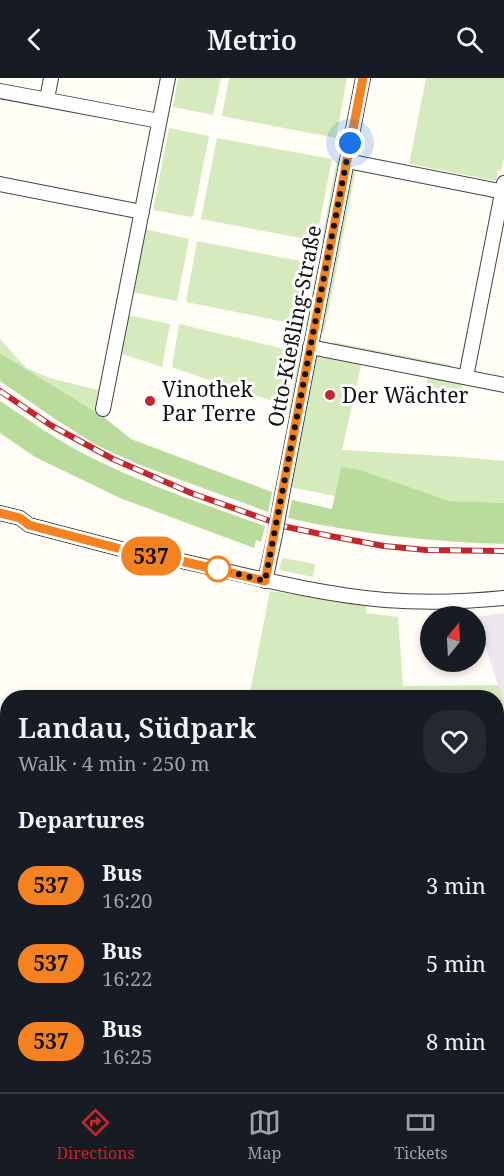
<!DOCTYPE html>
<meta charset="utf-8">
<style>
:root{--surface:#171b24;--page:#242831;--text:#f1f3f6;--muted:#9ea1a6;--line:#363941;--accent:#c4262e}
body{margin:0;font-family:"Noto Serif",serif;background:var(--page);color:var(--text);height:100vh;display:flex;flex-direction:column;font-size:22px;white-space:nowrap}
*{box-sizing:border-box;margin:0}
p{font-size:20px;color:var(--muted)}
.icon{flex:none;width:33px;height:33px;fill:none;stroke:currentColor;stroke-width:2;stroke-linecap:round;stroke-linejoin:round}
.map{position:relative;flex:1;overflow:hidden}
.details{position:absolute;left:0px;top:612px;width:504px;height:402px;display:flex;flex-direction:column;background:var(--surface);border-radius:24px 24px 0 0;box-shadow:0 3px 9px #0003}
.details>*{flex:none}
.badge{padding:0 12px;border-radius:20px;font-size:21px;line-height:39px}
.needle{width:39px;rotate:18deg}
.fabs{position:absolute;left:420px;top:528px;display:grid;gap:12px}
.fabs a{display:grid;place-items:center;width:66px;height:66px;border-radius:50%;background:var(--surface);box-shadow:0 3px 9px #0003;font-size:30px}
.you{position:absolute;width:30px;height:30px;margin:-15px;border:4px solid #fff;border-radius:50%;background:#1a73e8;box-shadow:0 0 0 9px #1a73e833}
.map>.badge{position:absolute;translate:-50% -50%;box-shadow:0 0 0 3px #fff}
h2{padding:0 18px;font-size:22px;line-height:54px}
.round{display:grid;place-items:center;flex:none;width:63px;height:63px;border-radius:24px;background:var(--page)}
.head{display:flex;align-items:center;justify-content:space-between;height:102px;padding:0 18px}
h1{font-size:28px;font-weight:600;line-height:45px}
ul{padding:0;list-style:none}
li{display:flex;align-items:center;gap:18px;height:78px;padding:0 18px}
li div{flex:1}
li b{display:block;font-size:22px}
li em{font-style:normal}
li .badge{min-width:66px;font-weight:700;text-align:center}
header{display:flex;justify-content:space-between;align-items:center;height:78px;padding:0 18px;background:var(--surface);font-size:27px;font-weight:600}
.tab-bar{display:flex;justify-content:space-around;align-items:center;height:84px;border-top:2px solid var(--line);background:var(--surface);font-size:16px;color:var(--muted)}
.tab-bar a{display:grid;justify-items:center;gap:3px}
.tab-bar .selected{color:var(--accent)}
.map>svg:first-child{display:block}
.industrial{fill:#eee6ef}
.green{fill:#d5ebbd}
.forest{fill:#b9dc9c}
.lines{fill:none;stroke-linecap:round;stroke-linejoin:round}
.stream{stroke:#3f96cf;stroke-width:4}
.minor-casing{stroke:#444;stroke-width:16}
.minor{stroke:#fff;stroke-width:14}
.rail-casing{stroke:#c4262e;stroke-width:6}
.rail{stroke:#fff;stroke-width:4;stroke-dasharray:11;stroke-linecap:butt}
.minor-bridge-casing{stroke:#444;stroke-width:16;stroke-linecap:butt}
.minor-bridge{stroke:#fff;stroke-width:14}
.line-casing{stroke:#fff;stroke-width:14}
.line{stroke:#f58220;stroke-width:9}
.walk{stroke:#111;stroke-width:6;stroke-dasharray:0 10.8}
.poi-dot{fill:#c4262e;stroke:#fff;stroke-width:2}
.stop-dot{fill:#fff;stroke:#f58220;stroke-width:3}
.labels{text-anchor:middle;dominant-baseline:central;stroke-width:6;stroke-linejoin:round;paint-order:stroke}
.street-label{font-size:21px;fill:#111;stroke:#fff}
.poi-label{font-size:21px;fill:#111;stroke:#fff;text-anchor:start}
</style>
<header><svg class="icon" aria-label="back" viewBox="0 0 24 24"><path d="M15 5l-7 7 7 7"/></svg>Metrio<svg class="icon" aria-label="search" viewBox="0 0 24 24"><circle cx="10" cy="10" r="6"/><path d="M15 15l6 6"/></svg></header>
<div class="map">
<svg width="504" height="1014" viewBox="0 0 504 1014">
<rect width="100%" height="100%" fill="#fffdf5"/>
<polygon class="industrial" points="504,535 504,626 476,539"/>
<g class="green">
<polygon points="178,0 221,0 213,37 173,29"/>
<polygon points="229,0 347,0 336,60 222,38"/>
<polygon points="426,0 504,0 504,79 501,93 498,92 496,103 409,86"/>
<polygon points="169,50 209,58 193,139 153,132"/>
<polygon points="217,60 332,81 316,163 201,141"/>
<polygon points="337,81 341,82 326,167 321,166"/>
<polygon points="353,86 357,86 324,255 320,254"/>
<polygon points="144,151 189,161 177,223 132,214"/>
<polygon points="197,163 311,185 300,247 186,224"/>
<polygon points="317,189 321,190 309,248 306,247"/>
<polygon points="128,237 170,246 162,289 120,275"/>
<polygon points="179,246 293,273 287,312 283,326 228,309 172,289"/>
<polygon points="0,261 26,290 50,300 106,314 101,337 0,275"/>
<polygon points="333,264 451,287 450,290 332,268"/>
<polygon points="301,269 305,270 292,337 288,336"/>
<polygon points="315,273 362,283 342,372 461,379 504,383 504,425 450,423 360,392 341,390 335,418 290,409"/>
<polygon points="428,298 463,304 461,315 426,308"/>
<polygon points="282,480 315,486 313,499 279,492"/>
<polygon points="270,513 366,527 366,535 398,539 403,608 499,607 504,626 504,1014 219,1014 220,1006 496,1006 496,620 249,619"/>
<polygon points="0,687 8,688 7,847 0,844"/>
<polygon points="130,1007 162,1007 161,1014 133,1014"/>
</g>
<g class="forest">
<polygon points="0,275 101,337 131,361 272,414 268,434 140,387 98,368 55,341 0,303"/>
<path d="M0,323C29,342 58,363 90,379C146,407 206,427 265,448L261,464L256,462L254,470L120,420L35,379L0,355Z"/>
<path d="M341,389L360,392L450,423L504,425V466C430,464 360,456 288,440L292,422L332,431Z"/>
<polygon points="504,742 504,822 497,825 497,744"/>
<polygon points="0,844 7,847 7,871 0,870"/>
<polygon points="68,1006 130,1007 133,1014 77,1014 67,1010"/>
</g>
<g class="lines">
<g class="stream">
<polyline points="496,778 504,775"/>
<polyline points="0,879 8,879"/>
</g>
<defs>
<g id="minor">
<polyline points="0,13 159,43"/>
<polyline points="47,21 51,0"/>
<polyline points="347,83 504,114"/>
<polyline points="0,106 142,134"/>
<polyline points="310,269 504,307"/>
<polyline points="466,299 504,105"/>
<polyline points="103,331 168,0"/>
<polyline points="282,417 363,0"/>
<path d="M0,435L20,440L29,447L163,482H177C246,497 314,516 385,522C424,525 464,524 504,520"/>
<polyline points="265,503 275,457"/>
</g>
</defs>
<use href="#minor" class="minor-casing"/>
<use href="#minor" class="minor"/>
<defs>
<polyline id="rail" points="0,313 52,348 113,381 191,415 287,449 330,458 384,468 426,472 504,473"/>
</defs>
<use href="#rail" class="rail-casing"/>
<use href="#rail" class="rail"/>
<defs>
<polyline id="minor-bridge" points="275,457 282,417"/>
</defs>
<use href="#minor-bridge" class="minor-bridge-casing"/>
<use href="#minor-bridge" class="minor-bridge"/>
</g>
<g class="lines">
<defs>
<polyline id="line" points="0,435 20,440 29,447 163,482 177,482 265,503 363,0"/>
</defs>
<use href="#line" class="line-casing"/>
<use href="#line" class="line"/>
<polyline class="walk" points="218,491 265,503 350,65"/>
</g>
<g class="poi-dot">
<circle cx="330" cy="317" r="6"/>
<circle cx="150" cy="323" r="6"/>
</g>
<circle class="stop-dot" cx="218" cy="491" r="12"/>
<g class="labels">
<g class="street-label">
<text transform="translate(294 248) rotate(-79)">Otto-Kießling-Straße</text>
</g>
<g class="poi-label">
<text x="162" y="311">Vinothek<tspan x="162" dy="24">Par Terre</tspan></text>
<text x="342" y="317">Der Wächter</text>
</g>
</g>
</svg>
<div class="fabs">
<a><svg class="needle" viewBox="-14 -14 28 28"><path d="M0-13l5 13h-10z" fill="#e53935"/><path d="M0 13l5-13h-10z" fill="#9ea1a6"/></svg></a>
</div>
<div class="you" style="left:350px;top:65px"></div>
<b class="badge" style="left:151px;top:478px;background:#f58220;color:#111">537</b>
<section class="details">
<div class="head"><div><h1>Landau, Südpark</h1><p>Walk · 4 min · 250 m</p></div><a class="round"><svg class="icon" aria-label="heart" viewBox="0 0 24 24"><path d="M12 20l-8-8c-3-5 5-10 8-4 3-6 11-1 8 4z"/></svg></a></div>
<h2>Departures</h2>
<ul>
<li><span class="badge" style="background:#f58220;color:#111">537</span><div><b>Bus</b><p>16:20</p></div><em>3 min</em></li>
<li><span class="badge" style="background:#f58220;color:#111">537</span><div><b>Bus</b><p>16:22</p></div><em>5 min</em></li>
<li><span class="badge" style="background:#f58220;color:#111">537</span><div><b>Bus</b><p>16:25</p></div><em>8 min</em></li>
</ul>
</section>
</div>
<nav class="tab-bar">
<a class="selected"><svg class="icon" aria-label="directions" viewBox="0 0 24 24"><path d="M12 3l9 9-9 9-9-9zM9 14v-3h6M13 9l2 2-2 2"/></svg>Directions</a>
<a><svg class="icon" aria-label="map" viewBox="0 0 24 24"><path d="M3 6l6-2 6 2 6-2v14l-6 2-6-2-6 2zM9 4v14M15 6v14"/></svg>Map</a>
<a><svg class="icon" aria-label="tickets" viewBox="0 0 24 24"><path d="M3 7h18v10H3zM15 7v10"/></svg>Tickets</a>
</nav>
